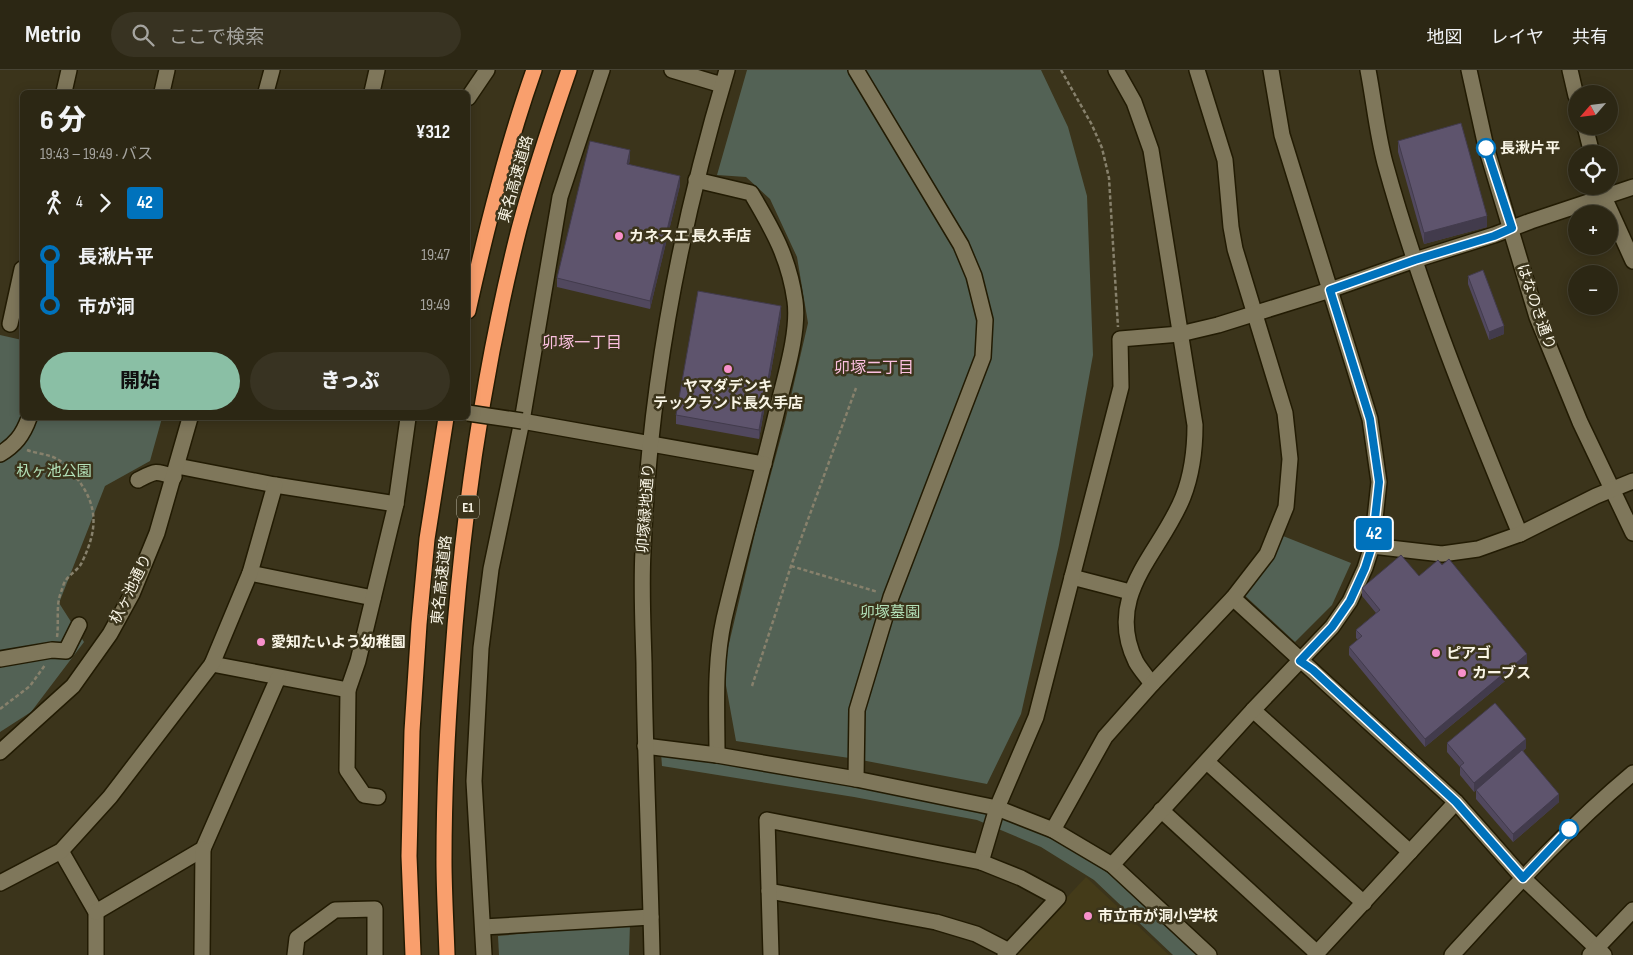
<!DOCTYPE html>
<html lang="ja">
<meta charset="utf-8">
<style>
:root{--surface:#2c2714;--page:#383322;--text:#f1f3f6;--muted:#a6a5a0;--line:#484434;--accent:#8abfa5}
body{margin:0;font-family:"Sofia Sans Condensed","Noto Sans JP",sans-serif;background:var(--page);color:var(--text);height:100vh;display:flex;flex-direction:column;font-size:19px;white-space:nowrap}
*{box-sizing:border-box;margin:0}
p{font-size:16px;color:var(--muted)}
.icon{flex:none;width:28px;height:28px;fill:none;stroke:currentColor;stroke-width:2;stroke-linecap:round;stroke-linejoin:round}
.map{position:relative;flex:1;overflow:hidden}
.sheet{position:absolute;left:20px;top:20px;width:450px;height:330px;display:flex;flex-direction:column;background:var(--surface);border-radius:8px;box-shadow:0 2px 12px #0003,0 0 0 1px var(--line)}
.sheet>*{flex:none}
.badge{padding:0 10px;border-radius:4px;font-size:18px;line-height:32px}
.needle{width:32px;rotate:242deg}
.controls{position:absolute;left:1568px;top:15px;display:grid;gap:10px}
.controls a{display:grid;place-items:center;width:50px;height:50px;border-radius:50%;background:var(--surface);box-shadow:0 2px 12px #0003,0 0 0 1px var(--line);font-size:25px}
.map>.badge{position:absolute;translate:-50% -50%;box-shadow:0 0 0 2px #fff}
.legs{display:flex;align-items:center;gap:8px;height:55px;padding:0 20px;font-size:16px}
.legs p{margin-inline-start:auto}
.summary{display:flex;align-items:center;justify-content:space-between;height:85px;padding:0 20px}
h1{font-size:28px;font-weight:800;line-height:38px}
.primary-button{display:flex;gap:10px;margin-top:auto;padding:10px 20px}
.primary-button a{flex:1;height:58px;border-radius:30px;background:var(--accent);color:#111;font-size:20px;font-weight:800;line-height:58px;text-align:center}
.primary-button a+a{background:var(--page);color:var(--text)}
ul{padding:0 20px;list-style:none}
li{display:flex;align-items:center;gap:18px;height:50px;font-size:19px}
li i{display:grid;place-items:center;width:8px;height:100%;margin:0 6px;background:currentColor}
li i::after{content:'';width:12px;height:12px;margin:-6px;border:4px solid;border-radius:50%;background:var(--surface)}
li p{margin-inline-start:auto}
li:first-child i{background:linear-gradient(#0000 50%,currentColor 0)}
li:last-child i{background:linear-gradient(currentColor 50%,#0000 0)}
header{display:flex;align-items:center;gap:30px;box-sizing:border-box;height:70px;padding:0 25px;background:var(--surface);border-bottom:1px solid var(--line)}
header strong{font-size:24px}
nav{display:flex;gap:28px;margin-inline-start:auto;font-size:18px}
.search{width:350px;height:45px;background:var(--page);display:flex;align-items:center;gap:12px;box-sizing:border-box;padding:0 18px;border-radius:28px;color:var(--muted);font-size:19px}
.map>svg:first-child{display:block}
.built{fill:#443b19}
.green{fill:#536255}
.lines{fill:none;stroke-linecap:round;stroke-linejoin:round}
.minor-casing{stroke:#221b03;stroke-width:18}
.highway-casing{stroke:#221b03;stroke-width:18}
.path{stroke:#87816c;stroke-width:2.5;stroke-dasharray:4 2.5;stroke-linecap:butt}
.minor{stroke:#7f775b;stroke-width:15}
.highway{stroke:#f99f6d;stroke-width:15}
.minor-bridge-casing{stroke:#221b03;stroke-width:18;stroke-linecap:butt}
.minor-bridge{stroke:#7f775b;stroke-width:15}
.wall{fill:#51485e}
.shaded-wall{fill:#423b4c}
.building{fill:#5e546d;stroke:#423b4c}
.line-1-casing{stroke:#fff;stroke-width:11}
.line-1{stroke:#0072bc;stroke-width:8}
.stop-1-dot{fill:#fff;stroke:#0072bc;stroke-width:2.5}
.poi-dot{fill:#f890cb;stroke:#3b341b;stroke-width:2}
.labels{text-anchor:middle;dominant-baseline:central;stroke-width:5;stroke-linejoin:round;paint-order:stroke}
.shield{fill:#3b341b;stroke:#c0bba9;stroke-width:1}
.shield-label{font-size:14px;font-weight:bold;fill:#f9f5e6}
.stop-label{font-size:15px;font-weight:bold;fill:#f9f5e6;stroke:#3b341b;text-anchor:start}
.street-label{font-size:15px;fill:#f9f5e6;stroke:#3b341b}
.poi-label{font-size:15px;font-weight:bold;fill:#f9f5e6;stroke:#3b341b;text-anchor:start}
.park-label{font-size:15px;fill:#b3e1b8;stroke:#3b341b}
.neighbourhood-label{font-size:16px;fill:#fbbfdf;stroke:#3b341b}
</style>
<header>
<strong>Metrio</strong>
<div class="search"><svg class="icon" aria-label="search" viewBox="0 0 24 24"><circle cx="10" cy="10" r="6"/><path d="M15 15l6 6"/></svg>ここで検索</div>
<nav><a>地図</a><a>レイヤ</a><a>共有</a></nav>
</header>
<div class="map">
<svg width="1633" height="885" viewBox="0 0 1633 885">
<rect width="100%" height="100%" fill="#3b341b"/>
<polygon class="built" points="1086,807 1169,885 1013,885"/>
<g class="green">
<polygon points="747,0 1041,0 1068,57 1087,126 1093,285 1059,475 1021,644 987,714 856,689 736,671 723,599 756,459 785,352 808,253 797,187 770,129 746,107 717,105"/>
<polygon points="0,265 22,270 22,348 162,348 150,391 105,416 59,533 84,572 31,642 0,662"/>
<polygon points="1278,464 1351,493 1332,535 1295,572 1241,522"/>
<polygon points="661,683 983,738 1049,763 1105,800 1197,885 1173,885 1094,810 1041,777 977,750 854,727 662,696"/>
<polygon points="630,854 629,885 499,885 498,866"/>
</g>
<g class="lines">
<defs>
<g id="minor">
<polyline points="672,0 722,15"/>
<path d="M1116,0L1134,32L1151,80L1195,355C1195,380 1192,404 1183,427C1161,483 1103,525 1136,592C1140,599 1147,607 1152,614"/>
<path d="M1368,0C1374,31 1377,63 1385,93C1420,220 1470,343 1520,464"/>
<polyline points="1469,0 1486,77 1537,247 1580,352 1633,463"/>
<polyline points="1570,0 1576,26"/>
<polyline points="64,22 69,0"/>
<polyline points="162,22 167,0"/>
<polyline points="266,22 272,0"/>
<polyline points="372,22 377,0"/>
<polyline points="468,28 487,0"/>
<polyline points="1585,56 1592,84"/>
<path d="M696,110L751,123C773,160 789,188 795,231C799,261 786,303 779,332C762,405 741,476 724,549C714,594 717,640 717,685"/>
<polyline points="1601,116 1604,127 1633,191"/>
<polyline points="10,254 22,199"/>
<polyline points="522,351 764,394"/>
<path d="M0,384C15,375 23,365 29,348"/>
<polyline points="177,396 275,415 396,434"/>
<path d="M138,410C155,401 155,400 174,407"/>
<polyline points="1372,476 1442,484 1478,479 1520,464 1596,426 1633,411"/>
<polyline points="250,503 373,528"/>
<polyline points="1072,507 1130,522"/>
<polyline points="1233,528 1456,732 1523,808 1604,885"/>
<polyline points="0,589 52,580 66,581 79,555"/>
<polyline points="212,594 348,620"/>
<polyline points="1253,640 1410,782"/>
<polyline points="645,676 717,685 856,709 997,738 1053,760 1112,795 1209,885"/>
<polyline points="0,682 73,616 110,564 132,524 157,463 190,348"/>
<polyline points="1207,692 1364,833"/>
<polyline points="856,709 857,640 891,527 983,287 985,250 974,206 961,175 856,0"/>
<polyline points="378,727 364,725 347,700 348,620 358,591 396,434 408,348"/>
<polyline points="1161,740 1317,883"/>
<polyline points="1053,760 1105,667 1152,614 1233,528 1267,484 1286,437 1290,389 1285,343 1235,179 1231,157 1225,90 1197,0"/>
<polyline points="61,781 96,842 96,885"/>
<polyline points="981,792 997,738 1036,647 1121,317 1120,269 1180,264 1218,255 1330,220 1415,190 1494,165 1531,151 1633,117"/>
<polyline points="1112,795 1253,640 1332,557 1350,531 1365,498 1372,476 1379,412 1370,349 1282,65 1271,0"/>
<polyline points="0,813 61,781 110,727 212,594 250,503 275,415"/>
<polyline points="769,821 936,852 976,864 1009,881"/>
<polyline points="96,842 203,779 278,608"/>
<polyline points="483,857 651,847"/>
<polyline points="202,885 203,779"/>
<polyline points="295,885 297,868 335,840 375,839 375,885"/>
<polyline points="484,885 474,711 481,578 491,499 522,351 560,127 602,0"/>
<path d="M652,885C650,788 645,691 644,593C643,556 641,518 643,481C649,318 680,156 727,0"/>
<polyline points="771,885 767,750 981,792 1021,808 1058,828 1005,885"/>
<polyline points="1315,885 1456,732"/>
<path d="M1452,885C1510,822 1567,758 1633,703"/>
<polyline points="1590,885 1633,840"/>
</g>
<g id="highway">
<path d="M468,241C486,160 506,79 534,0"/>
<polyline points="413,885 409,786 412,661 419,554 427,469 446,348"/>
<path d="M447,885C446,853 444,822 444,790C444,726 447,661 452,596C462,449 483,302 519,159C533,106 551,52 569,0"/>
</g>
</defs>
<use href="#minor" class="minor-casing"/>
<use href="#highway" class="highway-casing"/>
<g class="path">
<polyline points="1061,0 1092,55 1102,78 1109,108 1118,257"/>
<path d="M27,380C35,383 45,384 53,387C63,391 69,399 76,407C98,435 98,458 83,490C80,499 71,503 66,510C63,514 62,520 60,525C56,538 59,553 57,567"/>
<polyline points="791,496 878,522"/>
<polyline points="752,616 791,496 856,318"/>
<polyline points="0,639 30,616 45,595"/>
</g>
<use href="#minor" class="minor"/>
<use href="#highway" class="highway"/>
<defs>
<polyline id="minor-bridge" points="468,343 522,351"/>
</defs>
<use href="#minor-bridge" class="minor-bridge-casing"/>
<use href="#minor-bridge" class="minor-bridge"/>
</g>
<g class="wall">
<polygon points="1398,71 1487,157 1424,174 1398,82"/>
<polygon points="630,89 629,94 680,115 650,239 557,217 557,208"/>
<polygon points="1468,206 1504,264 1489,270 1468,214"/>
<polygon points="781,245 759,369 676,354 676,345"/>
<polygon points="1419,506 1527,593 1425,677 1349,585 1349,577 1358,570 1356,568 1356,560 1376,543 1362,526 1362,518"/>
<polygon points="1447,673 1526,678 1523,681 1559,732 1513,772 1476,729 1476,720 1474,722 1460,705 1460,697 1447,682"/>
</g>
<g class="shaded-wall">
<polygon points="630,80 630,89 627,102 627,94"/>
<polygon points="680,106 680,115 650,239 650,231"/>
<polygon points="1487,146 1487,157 1424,174 1424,163"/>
<polygon points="781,236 781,245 759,369 759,360"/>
<polygon points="1504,256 1504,264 1489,270 1489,262"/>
<polygon points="1527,584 1527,593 1425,677 1425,669"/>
<polygon points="1526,669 1526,678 1474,722 1474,713"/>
<polygon points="1559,724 1559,732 1513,772 1513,764"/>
</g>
<g class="building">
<polygon points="1461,53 1487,146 1424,163 1398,71"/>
<polygon points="590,71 630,80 627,94 680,106 650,231 557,208"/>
<polygon points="1483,200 1504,256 1489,262 1468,206"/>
<polygon points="698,221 781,236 759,360 676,345"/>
<polygon points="1401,485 1419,506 1438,490 1442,495 1449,489 1527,584 1425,669 1349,577 1362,566 1356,560 1380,540 1362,518"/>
<polygon points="1495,633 1526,669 1474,713 1460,696 1464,693 1447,673"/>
<polygon points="1522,680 1559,724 1513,764 1476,720"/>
</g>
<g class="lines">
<defs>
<polyline id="line-1" points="1486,78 1512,158 1494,166 1415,190 1330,220 1370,349 1379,412 1372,476 1365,498 1350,531 1332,557 1300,591 1313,600 1456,732 1523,808 1569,759"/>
</defs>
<use href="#line-1" class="line-1-casing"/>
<use href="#line-1" class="line-1"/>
</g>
<g class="stop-1-dot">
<circle cx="1486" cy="78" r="9"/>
<circle cx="1569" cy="759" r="9"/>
</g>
<g class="poi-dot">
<circle cx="619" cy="166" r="5"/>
<circle cx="728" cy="299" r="5"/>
<circle cx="261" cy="572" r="5"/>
<circle cx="1436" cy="583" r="5"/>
<circle cx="1462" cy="603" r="5"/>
<circle cx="1088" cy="846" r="5"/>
</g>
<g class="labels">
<rect class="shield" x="457" y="425.5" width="22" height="23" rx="4"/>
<g class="shield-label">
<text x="468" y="437">E1</text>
</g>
<g class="stop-label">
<text x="1500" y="78">長湫片平</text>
</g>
<g class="street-label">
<text transform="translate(516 109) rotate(-74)">東名高速道路</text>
<text transform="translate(1536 237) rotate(71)">はなのき通り</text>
<text transform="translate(646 438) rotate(-86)">卯塚緑地通り</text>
<text transform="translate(442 510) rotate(-84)">東名高速道路</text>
<text transform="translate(131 519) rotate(-64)">杁ヶ池通り</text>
</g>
<g class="poi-label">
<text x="629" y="166">カネスエ 長久手店</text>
<text x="728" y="316" text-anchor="middle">ヤマダデンキ<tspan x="728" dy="17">テックランド長久手店</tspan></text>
<text x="271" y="572">愛知たいよう幼稚園</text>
<text x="1446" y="583">ピアゴ</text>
<text x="1472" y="603">カーブス</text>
<text x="1098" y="846">市立市が洞小学校</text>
</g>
<g class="park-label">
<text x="54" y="401">杁ヶ池公園</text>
<text x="890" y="542">卯塚墓園</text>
</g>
<g class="neighbourhood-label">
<text x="582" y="273">卯塚一丁目</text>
<text x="874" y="298">卯塚二丁目</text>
</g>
</g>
</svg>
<div class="controls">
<a><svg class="needle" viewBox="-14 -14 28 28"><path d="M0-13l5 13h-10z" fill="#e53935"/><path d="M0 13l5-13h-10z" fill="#a6a5a0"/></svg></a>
<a><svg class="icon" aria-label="locate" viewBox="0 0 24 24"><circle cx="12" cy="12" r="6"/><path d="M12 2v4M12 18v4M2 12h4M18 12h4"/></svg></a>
<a>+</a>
<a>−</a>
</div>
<b class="badge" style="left:1374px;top:464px;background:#0072bc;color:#fff">42</b>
<section class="sheet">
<div class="summary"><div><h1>6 分</h1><p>19:43 – 19:49 · バス</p></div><b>¥312</b></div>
<div class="legs"><svg class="icon" aria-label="walk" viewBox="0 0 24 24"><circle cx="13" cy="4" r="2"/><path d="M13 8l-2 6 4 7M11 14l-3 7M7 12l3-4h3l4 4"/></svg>4<svg class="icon" aria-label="forward" viewBox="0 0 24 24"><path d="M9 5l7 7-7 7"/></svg><b class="badge" style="background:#0072bc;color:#fff">42</b></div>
<ul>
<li><i style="color:#0072bc"></i><b>長湫片平</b><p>19:47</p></li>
<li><i style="color:#0072bc"></i><b>市が洞</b><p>19:49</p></li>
</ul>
<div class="primary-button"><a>開始</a><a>きっぷ</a></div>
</section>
</div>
